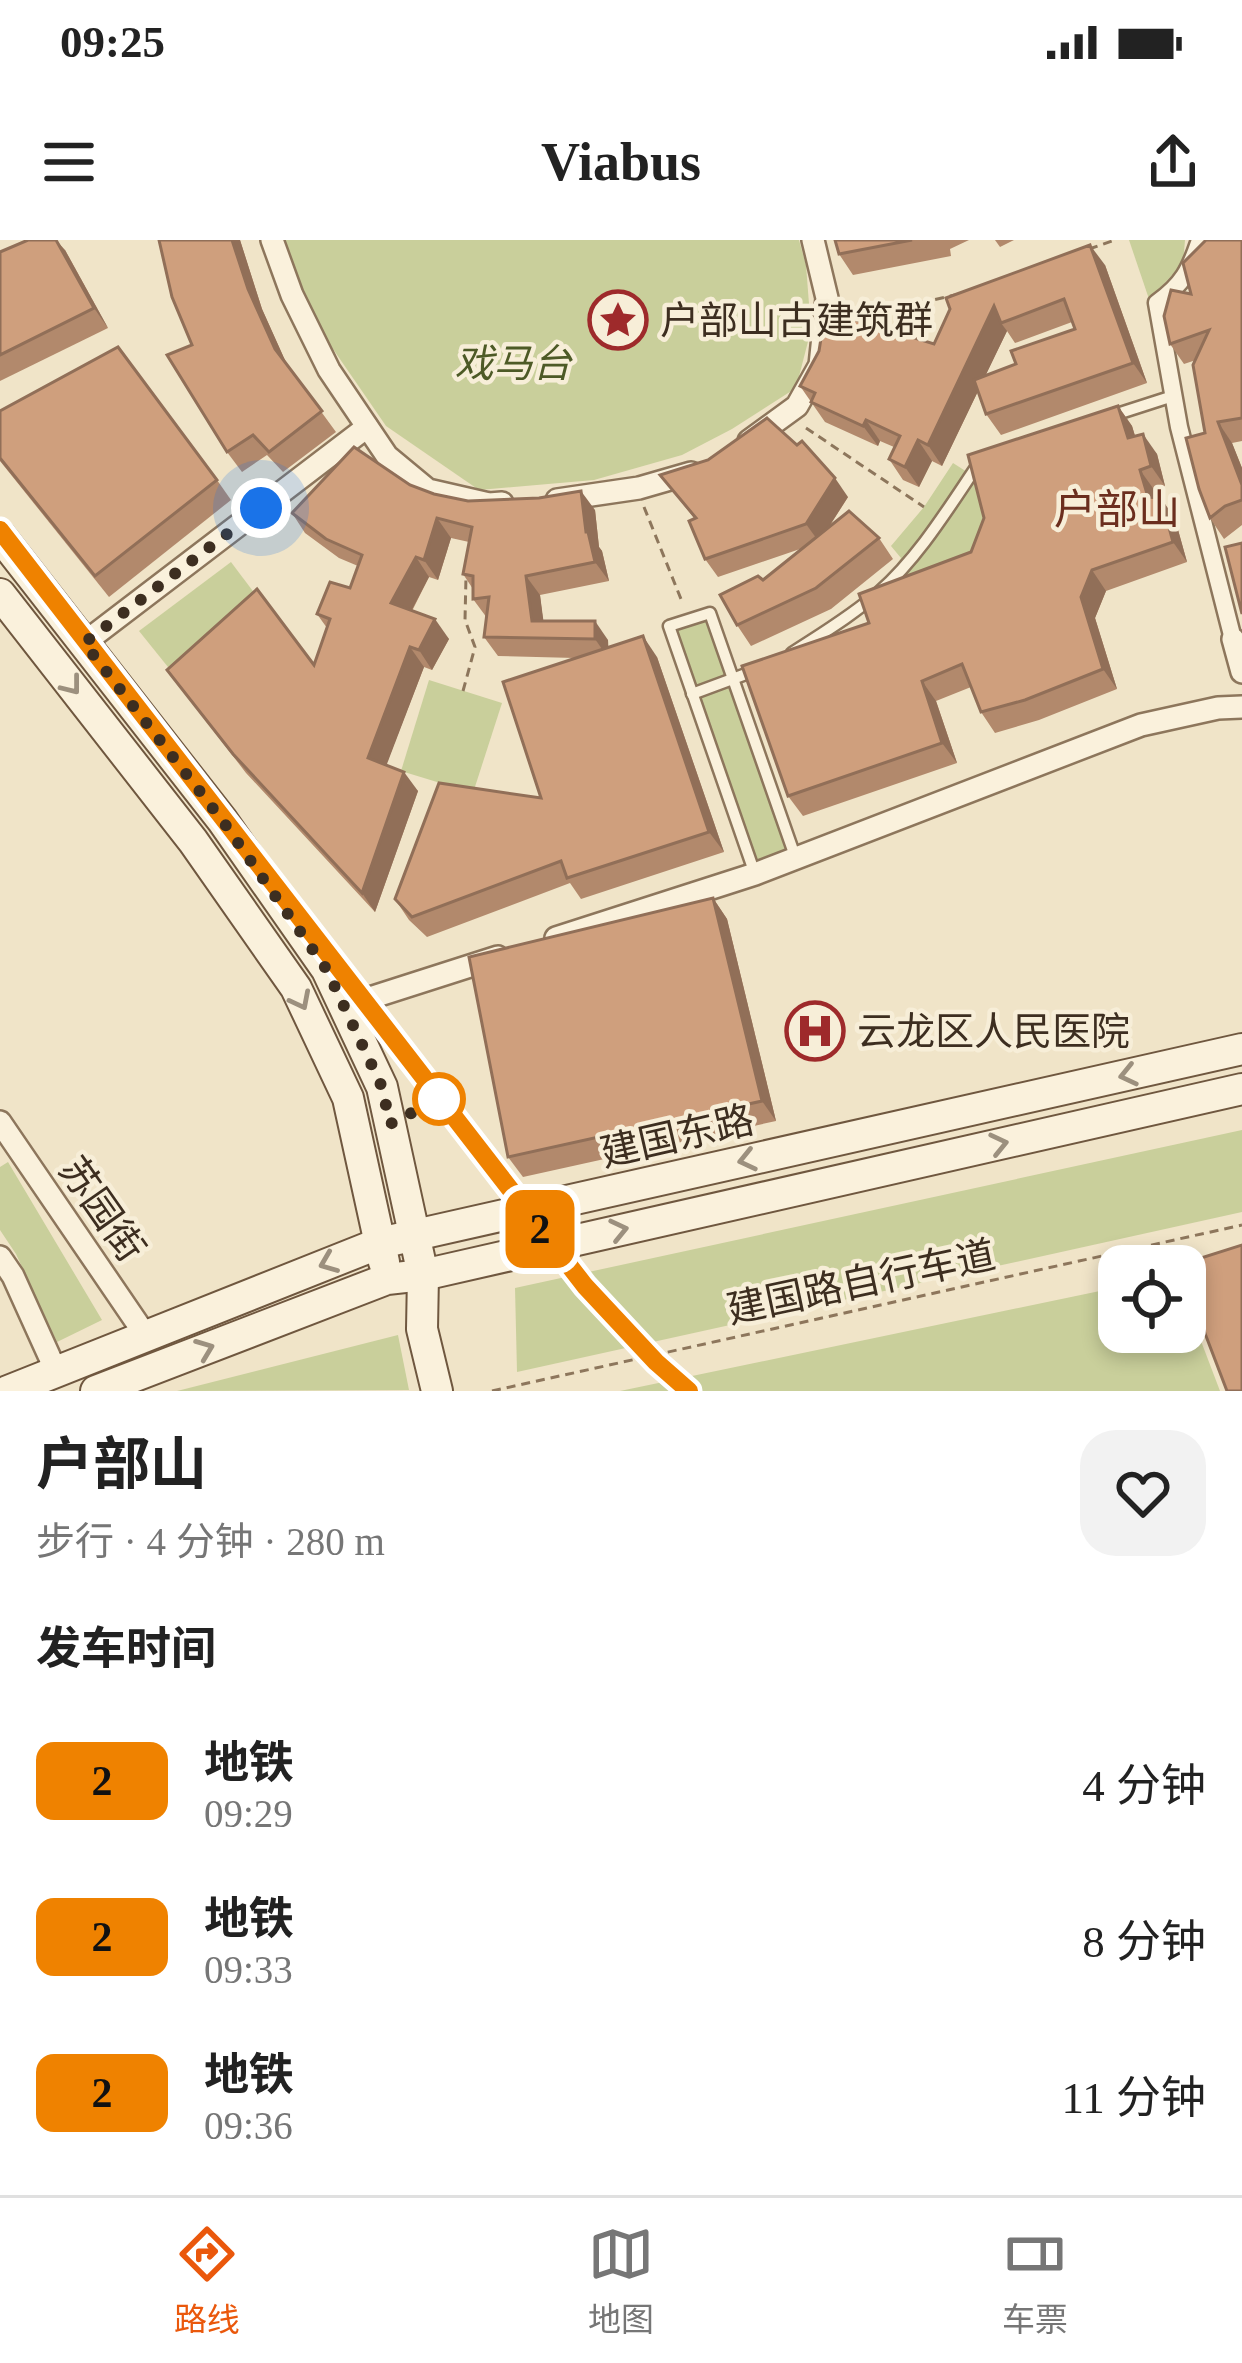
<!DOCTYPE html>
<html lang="zh">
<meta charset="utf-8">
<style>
:root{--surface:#fff;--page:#f2f2f2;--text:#222;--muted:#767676;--line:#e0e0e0;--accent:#ea580c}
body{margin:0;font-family:"Times New Roman","Noto Sans SC",serif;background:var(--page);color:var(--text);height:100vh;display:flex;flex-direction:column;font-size:45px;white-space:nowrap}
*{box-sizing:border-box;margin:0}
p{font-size:39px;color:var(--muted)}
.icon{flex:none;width:66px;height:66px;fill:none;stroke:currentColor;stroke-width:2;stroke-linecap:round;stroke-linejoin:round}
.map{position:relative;height:1151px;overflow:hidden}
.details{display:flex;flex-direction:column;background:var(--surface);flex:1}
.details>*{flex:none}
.badge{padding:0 24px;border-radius:18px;font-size:42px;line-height:78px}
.fabs{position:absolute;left:1098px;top:1005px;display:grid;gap:24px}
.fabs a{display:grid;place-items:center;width:108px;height:108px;border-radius:24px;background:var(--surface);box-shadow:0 6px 18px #0003;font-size:60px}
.you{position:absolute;width:60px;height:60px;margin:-30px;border:9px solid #fff;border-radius:50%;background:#1a73e8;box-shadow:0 0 0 18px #1a73e833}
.map>.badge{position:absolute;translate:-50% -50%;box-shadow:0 0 0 6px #fff}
h2{padding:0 36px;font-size:45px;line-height:108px}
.round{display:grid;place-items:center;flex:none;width:126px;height:126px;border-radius:36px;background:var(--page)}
.summary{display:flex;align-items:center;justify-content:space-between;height:204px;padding:0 36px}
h1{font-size:57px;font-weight:700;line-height:90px}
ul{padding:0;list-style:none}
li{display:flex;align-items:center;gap:36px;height:156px;padding:0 36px}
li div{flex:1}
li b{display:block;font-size:45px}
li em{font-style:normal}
li .badge{min-width:132px;font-weight:700;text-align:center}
.status{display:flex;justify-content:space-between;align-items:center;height:84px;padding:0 60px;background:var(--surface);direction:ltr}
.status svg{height:33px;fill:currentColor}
header{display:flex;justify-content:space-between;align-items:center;height:156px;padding:0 36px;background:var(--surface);font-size:54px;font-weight:700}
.tabs{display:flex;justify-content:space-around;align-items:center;height:168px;border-top:3px solid var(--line);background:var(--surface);font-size:33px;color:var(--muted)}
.tabs a{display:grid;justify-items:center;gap:6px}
.tabs .active{color:var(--accent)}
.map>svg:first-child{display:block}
.green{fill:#c9cf9b}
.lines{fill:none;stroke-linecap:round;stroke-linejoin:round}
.service-casing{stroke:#8d765c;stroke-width:15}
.pedestrian-casing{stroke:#8d765c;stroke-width:21}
.minor-casing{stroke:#8d765c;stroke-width:26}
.secondary-casing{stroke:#6f573f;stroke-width:34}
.path{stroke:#8d765c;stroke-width:3;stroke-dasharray:9 6;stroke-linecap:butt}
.service{stroke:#faf1dc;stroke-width:10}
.pedestrian{stroke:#faf1dc;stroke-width:16}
.minor{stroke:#faf1dc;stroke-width:21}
.secondary{stroke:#faf1dc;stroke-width:30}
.wall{fill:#b2896c;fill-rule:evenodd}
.shaded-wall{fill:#916f58}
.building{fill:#cf9f7d;stroke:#916f58;stroke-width:3}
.oneway{stroke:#9c907e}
.line-casing{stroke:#fff;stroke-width:27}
.line{stroke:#ef8200;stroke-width:18}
.walk{stroke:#3d2e20;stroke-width:12;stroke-dasharray:0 21.6}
.stop-dot{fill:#fff;stroke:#ef8200;stroke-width:6}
.labels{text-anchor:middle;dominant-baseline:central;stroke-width:9;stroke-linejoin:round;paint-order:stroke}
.poi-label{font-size:39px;fill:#3d2e20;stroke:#f7eed8;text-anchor:start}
.park-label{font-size:39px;font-style:italic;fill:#4d5a26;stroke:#f7eed8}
.street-label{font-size:39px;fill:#3d2e20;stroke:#f7eed8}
.neighbourhood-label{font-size:42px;fill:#6b2e1e;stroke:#f7eed8}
</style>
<div class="status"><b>09:25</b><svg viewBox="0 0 49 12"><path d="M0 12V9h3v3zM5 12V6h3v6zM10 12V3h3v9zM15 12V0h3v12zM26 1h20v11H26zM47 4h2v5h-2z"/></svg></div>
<header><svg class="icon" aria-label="menu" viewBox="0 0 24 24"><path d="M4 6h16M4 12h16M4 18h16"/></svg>Viabus<svg class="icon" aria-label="share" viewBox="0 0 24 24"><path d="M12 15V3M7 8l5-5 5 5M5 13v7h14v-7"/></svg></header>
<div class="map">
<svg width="1242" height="1151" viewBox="0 0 1242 1151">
<rect width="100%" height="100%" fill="#f0e4c8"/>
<g class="green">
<polygon points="278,0 799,0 806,25 811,90 796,148 732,189 682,215 594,240 479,250 386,186 322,93"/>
<polygon points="1129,0 1185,0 1183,24 1149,59"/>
<polygon points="953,223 978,239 992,297 922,348 897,324 901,318 891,306 924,267"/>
<polygon points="231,322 261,362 172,432 139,391"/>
<polygon points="710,373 793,612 752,626 669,386"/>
<polygon points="429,440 502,463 473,553 401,531"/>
<polygon points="1242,890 1242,972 517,1132 515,1048"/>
<polygon points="8,922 102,1080 57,1102 16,1014 0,990 0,927"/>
<polygon points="1119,1047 1119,1092 1185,1092 1185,1059 1220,1151 620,1151"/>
<polygon points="398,1095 409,1150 177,1151"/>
</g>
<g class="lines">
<defs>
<g id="service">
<polyline points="1114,175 1173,156"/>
<path d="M792,413C821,394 853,375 879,352C919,317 949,267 979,223"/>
<polyline points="692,454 754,431"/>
<polyline points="755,634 669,386 710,373 796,619"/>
</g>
<path id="pedestrian" d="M1200,0C1190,30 1183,44 1157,63L1179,187L1233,399"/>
<g id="minor">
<polyline points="272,0 292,55 329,130 387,216 428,250 489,264 502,263"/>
<polyline points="749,201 797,166 820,125 827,58 813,0"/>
<polyline points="557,260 639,248 691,233"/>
<polyline points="1233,399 1242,432"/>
<polyline points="84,403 367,187"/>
<polyline points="556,698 755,634 1141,485 1218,468 1242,467"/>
<polyline points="345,766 498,717"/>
<polyline points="0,882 146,1096"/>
<polyline points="0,1017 13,1036 56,1131"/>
</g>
<g id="secondary">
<polyline points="0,296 222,580 327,730 382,847 423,1035 422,1089 437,1151"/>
<polyline points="0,354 193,601 296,748 348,858 384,1022"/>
<polyline points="8,1151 380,1003 1242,809"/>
<polyline points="96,1151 387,1039 423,1035 1242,849"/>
</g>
</defs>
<use href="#service" class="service-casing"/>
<use href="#pedestrian" class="pedestrian-casing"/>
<use href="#minor" class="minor-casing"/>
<use href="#secondary" class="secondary-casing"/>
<g class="path">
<polyline points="1089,9 1115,0"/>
<polyline points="846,68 902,67 955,55"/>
<polyline points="806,188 924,267"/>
<polyline points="644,267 683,364"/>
<polyline points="463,451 475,407 465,380 466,336"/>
<polyline points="492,1151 1242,985"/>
</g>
<use href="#service" class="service"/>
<use href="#pedestrian" class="pedestrian"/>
<use href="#minor" class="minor"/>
<use href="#secondary" class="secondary"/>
</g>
<g class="wall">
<polygon points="159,0 240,0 262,69 287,125 336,192 283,232 267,215 242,232 227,212"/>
<polygon points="835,0 969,0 950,9 951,16 853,35 839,14"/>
<polygon points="995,0 1014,0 1000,7"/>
<polygon points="1242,0 1242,201 1232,203 1242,228 1242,285 1224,299 1210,278 1205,193 1196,120 1184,124 1170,104 1191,54"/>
<polygon points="65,10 108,88 0,141 0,12"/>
<path d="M1105,25L1147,143L1001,195L986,174L978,151L942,226L932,221L919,247L903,240L889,219L894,207L880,201L878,206L825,182L800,146L934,104ZM1072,82L1075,89L1016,124L985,136L1007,91L1015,103Z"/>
<polygon points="1118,166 1132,186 1135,196 1157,214 1165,246 1155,251 1157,258 1161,258 1175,279 1187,322 1106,351 1095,378 1117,449 1039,480 995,493 981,472 971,447 936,461 957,523 803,576 788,556 869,383 971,312"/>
<polygon points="0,171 217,240 231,260 109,357 0,221"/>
<polygon points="660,235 848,257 829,287 879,298 893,319 831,369 751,406 737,385 763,340 803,308 718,337 705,319 694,278"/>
<polygon points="410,245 434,254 468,261 595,270 599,307 602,311 609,341 540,355 543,381 608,400 608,407 657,417 724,612 581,659 570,643 427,697 409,680 395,659 541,558 575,418 498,416 484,397 487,378 473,359 473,349 463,334 469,302 451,298 438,340 429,337 412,371 449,399 432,430 424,427 386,525 418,551 375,672 246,533 167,430 314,425 327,388 317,374 350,348 358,326 339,318 305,293 292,273"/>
<polygon points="713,658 727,679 776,881 523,937 508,917"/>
</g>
<g class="shaded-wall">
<polygon points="56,0 65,10 108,88 94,68"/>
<polygon points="232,0 240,0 262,69 289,129 275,109 248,49"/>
<polygon points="1090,5 1105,25 1147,143 1133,123"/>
<polygon points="994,66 1001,83 1007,91 942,226 928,205"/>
<polygon points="1118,166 1132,186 1142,219 1128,198"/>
<polygon points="866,180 880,201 878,206 863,186"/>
<polygon points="1218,182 1232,203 1242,228 1242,245"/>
<polygon points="1143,194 1157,214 1165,246 1151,226"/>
<polygon points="918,200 932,221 919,247 905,227"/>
<polygon points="1140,230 1155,251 1162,278 1148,257"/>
<polygon points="835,238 848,257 819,302 806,284"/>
<polygon points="581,251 595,270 599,307 602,311 609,341 595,322 586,292"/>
<polygon points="1161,258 1175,279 1187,322 1173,302"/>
<polygon points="437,278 451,298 438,340 424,320"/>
<polygon points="416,317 429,337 405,383 391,363"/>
<polygon points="1092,330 1106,351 1095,378 1117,449 1103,429 1081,357"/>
<polygon points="526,336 540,355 546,400 532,381"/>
<polygon points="435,379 449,399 432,430 419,410"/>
<polygon points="595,381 608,400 609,419 595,399"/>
<polygon points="643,396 657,417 724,612 709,592"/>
<polygon points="410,407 424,427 382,537 368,518"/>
<polygon points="922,441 936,461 957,523 942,503"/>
<polygon points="404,532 418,551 375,672 362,653"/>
<polygon points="713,658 727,679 776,881 762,861"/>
</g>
<g class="building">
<polygon points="28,0 56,0 94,68 0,115 0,12"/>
<polygon points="159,0 232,0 248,49 275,109 322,171 269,212 253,195 227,212 167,115 192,105 172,57"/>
<polygon points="835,0 912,0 839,14"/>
<polygon points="1206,0 1242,0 1242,178 1218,182 1242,245 1242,260 1225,266 1210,278 1199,249 1186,198 1205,193 1193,125 1209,90 1170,104 1164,76 1171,50 1191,54 1183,23"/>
<polygon points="1090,5 1133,123 986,174 974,140 1016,124 1011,111 1075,89 1064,59 1001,83 994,66 928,205 918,200 905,227 889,219 900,196 866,180 863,186 811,162 815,153 800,146 819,111 823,86 830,72 934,104 950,69 946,58"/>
<polygon points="118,107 217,240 95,336 0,218 0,171"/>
<polygon points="1118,166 1128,198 1143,194 1151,226 1140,230 1148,257 1161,258 1173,302 1092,330 1081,357 1103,429 1025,460 981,472 962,424 922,441 942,503 788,556 742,426 869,383 859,354 971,312 984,278 968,215"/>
<polygon points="767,178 797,205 802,201 835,238 806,284 705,319 689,281 696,278 660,235 708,220"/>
<polygon points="354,207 410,245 434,254 468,261 539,258 581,251 586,292 588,292 595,322 526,336 532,381 595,381 595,399 484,397 489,357 473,359 473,336 463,334 472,287 437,278 424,320 416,317 391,363 435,379 419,410 410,407 368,518 404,532 362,653 233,514 167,430 257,349 314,425 330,379 317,374 330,342 350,348 362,315 326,299 292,273"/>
<polygon points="849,271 879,298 816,348 737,385 720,355 758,336 763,340"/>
<polygon points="1242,303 1242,374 1225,307"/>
<polygon points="643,396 709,592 567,638 561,621 412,677 395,659 439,543 541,558 503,442"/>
<polygon points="713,658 762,861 508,917 469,717"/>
<polygon points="1242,1005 1242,1151 1227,1151 1185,1041 1185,1026 1179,1025"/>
</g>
<defs><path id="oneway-chevron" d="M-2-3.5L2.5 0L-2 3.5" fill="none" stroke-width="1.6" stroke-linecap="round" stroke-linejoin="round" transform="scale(3)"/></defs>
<g class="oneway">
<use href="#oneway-chevron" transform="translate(72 446) rotate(52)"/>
<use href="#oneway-chevron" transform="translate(301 761) rotate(63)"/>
<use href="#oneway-chevron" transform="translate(1128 835) rotate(167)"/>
<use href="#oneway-chevron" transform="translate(999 904) rotate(-13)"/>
<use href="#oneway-chevron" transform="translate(747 920) rotate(167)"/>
<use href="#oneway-chevron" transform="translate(619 990) rotate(-13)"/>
<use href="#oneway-chevron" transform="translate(328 1023) rotate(158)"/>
<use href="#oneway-chevron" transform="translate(205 1109) rotate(-21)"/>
</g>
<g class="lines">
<defs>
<polyline id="line" points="0,290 585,1046 656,1122 689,1151"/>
</defs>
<use href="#line" class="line-casing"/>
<use href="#line" class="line"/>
<polyline class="walk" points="261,268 84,403 222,580 327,730 382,847 390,884 439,859"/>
</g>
<defs>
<symbol id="sight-ring" viewBox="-11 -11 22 22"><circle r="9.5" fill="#f7eed8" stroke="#9e2a2b" stroke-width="1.5"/><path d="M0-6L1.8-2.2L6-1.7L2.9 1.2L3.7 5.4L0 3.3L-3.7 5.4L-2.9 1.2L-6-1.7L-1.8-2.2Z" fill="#9e2a2b"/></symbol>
<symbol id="hospital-ring" viewBox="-11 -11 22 22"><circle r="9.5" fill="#f7eed8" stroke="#9e2a2b" stroke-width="1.5"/><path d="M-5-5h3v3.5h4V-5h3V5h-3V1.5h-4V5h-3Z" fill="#9e2a2b"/></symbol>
</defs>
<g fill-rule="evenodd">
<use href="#sight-ring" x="585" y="47" width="66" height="66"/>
<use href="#hospital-ring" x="782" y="758" width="66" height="66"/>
</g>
<circle class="stop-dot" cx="439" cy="859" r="24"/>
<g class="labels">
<g class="poi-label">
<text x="660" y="80">户部山古建筑群</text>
<text x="857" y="791">云龙区人民医院</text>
</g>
<g class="park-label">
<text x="513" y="123">戏马台</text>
</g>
<g class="street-label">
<text transform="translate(677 896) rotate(-13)">建国东路</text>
<text transform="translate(102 969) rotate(55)">苏园街</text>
<text transform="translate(861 1042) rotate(-12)">建国路自行车道</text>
</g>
<g class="neighbourhood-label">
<text x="1117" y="270">户部山</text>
</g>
</g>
</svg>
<div class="fabs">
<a><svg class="icon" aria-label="locate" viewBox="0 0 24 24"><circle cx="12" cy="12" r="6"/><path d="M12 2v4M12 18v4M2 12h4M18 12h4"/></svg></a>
</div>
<div class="you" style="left:261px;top:268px"></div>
<b class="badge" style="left:540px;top:989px;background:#ef8200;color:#111">2</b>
</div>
<section class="details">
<div class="summary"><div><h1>户部山</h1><p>步行 · 4 分钟 · 280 m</p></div><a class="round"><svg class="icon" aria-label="heart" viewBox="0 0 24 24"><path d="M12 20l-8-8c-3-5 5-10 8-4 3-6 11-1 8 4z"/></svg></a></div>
<h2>发车时间</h2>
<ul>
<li><span class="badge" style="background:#ef8200;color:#111">2</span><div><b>地铁</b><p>09:29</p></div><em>4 分钟</em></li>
<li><span class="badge" style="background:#ef8200;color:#111">2</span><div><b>地铁</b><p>09:33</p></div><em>8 分钟</em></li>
<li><span class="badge" style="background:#ef8200;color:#111">2</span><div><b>地铁</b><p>09:36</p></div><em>11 分钟</em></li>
</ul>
</section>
<nav class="tabs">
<a class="active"><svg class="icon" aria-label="directions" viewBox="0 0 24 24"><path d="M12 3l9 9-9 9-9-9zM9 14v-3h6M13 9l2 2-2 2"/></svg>路线</a>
<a><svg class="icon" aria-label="map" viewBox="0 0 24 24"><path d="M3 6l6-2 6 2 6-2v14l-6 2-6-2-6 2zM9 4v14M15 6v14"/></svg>地图</a>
<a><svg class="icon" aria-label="tickets" viewBox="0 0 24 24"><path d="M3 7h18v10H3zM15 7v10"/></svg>车票</a>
</nav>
